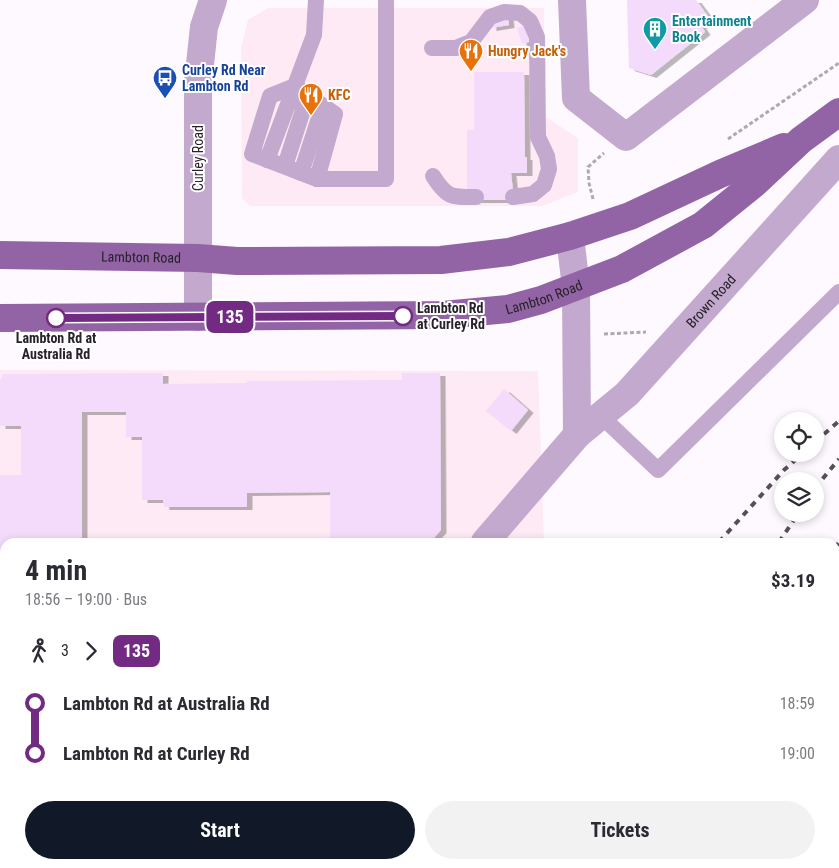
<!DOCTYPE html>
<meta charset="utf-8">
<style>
:root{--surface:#fff;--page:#f2f2f3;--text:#2b2b33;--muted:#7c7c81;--accent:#111827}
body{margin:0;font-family:"Roboto Condensed",sans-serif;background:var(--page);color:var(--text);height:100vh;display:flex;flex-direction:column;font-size:19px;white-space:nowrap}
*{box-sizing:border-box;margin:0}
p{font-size:16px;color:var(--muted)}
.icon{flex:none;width:28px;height:28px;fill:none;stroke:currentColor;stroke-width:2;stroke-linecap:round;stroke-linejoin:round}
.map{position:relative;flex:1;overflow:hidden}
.panel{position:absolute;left:0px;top:538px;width:840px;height:331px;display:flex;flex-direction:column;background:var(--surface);border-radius:15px 15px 0 0;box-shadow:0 2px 8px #0003}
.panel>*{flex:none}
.badge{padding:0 10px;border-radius:8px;font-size:18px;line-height:32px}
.buttons{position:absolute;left:774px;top:412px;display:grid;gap:10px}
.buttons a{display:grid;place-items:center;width:50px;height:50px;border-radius:50%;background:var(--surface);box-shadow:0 2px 8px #0003;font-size:25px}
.map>.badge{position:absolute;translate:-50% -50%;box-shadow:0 0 0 2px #fff}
.legs{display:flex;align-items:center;gap:8px;height:55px;padding:0 25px;font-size:16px}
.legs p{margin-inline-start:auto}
.headline{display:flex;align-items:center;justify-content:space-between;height:85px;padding:0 25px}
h1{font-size:28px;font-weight:700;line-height:38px}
.cta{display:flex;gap:10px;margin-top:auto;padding:10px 25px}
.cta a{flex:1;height:58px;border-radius:30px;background:var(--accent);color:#fff;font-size:20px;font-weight:700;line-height:58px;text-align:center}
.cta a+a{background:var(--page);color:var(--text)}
ul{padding:0 25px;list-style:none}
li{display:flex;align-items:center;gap:18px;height:50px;font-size:19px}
li i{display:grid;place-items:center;width:8px;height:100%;margin:0 6px;background:currentColor}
li i::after{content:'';width:12px;height:12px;margin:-6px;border:4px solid;border-radius:50%;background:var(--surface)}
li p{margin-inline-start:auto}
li:first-child i{background:linear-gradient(#0000 50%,currentColor 0)}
li:last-child i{background:linear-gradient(currentColor 50%,#0000 0)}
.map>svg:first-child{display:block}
.commercial{fill:#fdeaf4}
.building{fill:#f4dbfb;filter:url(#shadow)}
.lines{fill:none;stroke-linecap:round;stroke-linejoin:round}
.path{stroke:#aea9b0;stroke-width:3;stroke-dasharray:4 2.5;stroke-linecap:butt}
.service{stroke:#c2a9cd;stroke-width:16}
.minor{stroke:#c2a9cd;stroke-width:28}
.tertiary{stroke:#c2a9cd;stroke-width:28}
.primary{stroke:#9264a5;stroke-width:28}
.rail{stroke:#564f57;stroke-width:4;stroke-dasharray:6 6;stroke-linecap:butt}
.line-1-casing{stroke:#fff;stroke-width:11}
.line-1{stroke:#732a82;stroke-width:8}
.stop-1-dot{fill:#fff;stroke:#732a82;stroke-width:2.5}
.labels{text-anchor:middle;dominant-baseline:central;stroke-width:4;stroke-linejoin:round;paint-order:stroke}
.culture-label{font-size:14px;font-weight:bold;fill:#0d838f;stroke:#fff;text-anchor:start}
.food-label{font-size:14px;font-weight:bold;fill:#c56008;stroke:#fff;text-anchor:start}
.transit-label{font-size:14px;font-weight:bold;fill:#164399;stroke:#fff;text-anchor:start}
.street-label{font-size:14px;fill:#28212a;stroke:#fff}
.stop-label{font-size:14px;font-weight:bold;fill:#28212a;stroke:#fff;text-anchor:start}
</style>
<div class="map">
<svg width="839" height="868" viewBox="0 0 839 868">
<defs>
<filter id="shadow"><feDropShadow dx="5.5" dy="3" stdDeviation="0" flood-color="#0004"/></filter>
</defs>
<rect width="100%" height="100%" fill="#fdf9fe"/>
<g class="commercial">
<polygon points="268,8 544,8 544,116 578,138 578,192 542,206 250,206 242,198 241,48 248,20"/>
<polygon points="0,370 538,371 544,542 5,542 5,864 300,864 295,868 0,868"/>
</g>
<g class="building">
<polygon points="627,0 696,0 710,19 701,26 705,32 651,75 629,68"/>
<polygon points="508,15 509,25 491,28 490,18"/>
<polygon points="527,25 532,41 522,44 517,28"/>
<polygon points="474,72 524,72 525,157 527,157 527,173 511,173 514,200 476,200 467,193 467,130 474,130"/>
<polygon points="163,373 163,384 247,383 247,381 402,380 402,373 440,373 441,530 430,542 330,542 330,492 247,493 247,507 164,507 163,500 142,500 142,437 126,437 126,412 82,412 82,542 5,542 5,576 0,576 0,475 21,475 21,426 0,426 0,379 2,379 2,374"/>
<polygon points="504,389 528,410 511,431 486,411"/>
<rect x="0" y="651" width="5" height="136"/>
<polygon points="839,703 839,807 835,804 835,707"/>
<polygon points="269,864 299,864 293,868 267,868 266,866"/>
</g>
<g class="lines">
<g class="path">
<polyline points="728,139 839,63"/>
<polyline points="593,199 589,183 588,167 604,153"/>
<polyline points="604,334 646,332"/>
</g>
<g class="service">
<polyline points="432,48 456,48 471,42 490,17 504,12 520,13 530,21 537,37 538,137 547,156 549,169 544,185 533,194 513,197"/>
<polyline points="295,86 270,96 252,154 317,179 386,179 386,0"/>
<polyline points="295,86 335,114 317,179"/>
<polyline points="267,160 314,35 316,0"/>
<polyline points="285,166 303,110 297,92"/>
<polyline points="301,173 320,115 308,100"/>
<path d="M433,176C447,198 451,197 476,197"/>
<polyline points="601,416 658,470 839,292"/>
<polyline points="0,589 5,589"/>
</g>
<g class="minor">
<polyline points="572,0 576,98 626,137 805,0"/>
<polyline points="570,236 576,288 577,435"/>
<path id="s1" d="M485,542L577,435L627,394L839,159"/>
<polyline points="0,852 5,852"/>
<polyline points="189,868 193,864"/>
</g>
<polyline class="tertiary" points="198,317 198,83 204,27 213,0"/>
<g class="primary">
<path id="s2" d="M0,255L198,258L237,261L441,260L509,252L570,236L630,216L720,174L784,147"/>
<path id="s3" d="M0,318L443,315L508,309L541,300L622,269L703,225L755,183L801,140L839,112"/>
</g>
<g class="rail">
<polyline points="815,442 839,421"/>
<polyline points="815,488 839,459"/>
<polyline points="719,542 784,470 802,454"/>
<polyline points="779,542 798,514"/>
<polyline points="835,548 839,542"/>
<polyline points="835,574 839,568"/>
<polyline points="403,868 407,864"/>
<polyline points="556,868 559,864"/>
<polyline points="579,868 582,864"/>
<polyline points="614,868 616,864"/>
<polyline points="634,868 637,864"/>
</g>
</g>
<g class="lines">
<defs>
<polyline id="line-1" points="56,318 403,316"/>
</defs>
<use href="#line-1" class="line-1-casing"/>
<use href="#line-1" class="line-1"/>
</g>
<defs>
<symbol id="building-pin" viewBox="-11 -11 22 30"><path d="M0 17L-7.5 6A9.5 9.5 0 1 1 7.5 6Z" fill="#0f9aa8" stroke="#fff"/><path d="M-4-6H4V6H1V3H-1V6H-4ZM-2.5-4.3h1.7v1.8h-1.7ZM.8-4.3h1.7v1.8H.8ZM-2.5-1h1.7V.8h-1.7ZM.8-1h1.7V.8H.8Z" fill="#fff"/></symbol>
<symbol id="restaurant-pin" viewBox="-11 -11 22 30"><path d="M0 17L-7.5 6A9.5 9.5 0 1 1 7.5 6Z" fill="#e8710a" stroke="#fff"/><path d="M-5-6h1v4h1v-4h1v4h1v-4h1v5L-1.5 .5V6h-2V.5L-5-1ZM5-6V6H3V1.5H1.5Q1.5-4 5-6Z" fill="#fff"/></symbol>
<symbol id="bus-pin" viewBox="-11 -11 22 30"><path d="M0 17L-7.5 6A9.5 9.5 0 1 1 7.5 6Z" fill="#1a4fb4" stroke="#fff"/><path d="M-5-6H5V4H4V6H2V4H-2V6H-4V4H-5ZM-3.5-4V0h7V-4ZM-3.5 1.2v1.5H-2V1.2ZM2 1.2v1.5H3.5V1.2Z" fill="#fff"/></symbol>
</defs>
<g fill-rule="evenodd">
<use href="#building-pin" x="641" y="15" width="28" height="38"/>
<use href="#restaurant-pin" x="457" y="37" width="28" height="38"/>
<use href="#bus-pin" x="151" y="64" width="28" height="38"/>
<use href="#restaurant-pin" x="297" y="81" width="28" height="38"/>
</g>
<g class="stop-1-dot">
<circle cx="403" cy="316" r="9"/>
<circle cx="56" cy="318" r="9"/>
</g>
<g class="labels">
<g class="culture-label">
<text x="672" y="21">Entertainment<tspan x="672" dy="16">Book</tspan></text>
</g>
<g class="food-label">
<text x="488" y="51">Hungry Jack's</text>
<text x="328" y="95">KFC</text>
</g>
<g class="transit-label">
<text x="182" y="70">Curley Rd Near<tspan x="182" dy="16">Lambton Rd</tspan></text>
</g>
<g class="street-label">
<text transform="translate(198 158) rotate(-90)">Curley Road</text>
<text stroke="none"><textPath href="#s2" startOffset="141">Lambton Road</textPath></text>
<text stroke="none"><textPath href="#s3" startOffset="546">Lambton Road</textPath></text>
<text stroke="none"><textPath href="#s1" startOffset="331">Brown Road</textPath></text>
</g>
<g class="stop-label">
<text x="417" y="308">Lambton Rd<tspan x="417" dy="16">at Curley Rd</tspan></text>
<text x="56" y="338" text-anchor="middle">Lambton Rd at<tspan x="56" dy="16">Australia Rd</tspan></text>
</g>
</g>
</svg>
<div class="buttons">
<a><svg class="icon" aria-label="locate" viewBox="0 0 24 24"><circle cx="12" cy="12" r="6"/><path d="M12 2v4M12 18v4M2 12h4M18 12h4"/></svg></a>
<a><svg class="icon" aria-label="layers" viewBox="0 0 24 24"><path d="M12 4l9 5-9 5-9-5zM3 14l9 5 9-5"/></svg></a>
</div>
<b class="badge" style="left:230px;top:317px;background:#732a82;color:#fff">135</b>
<section class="panel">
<div class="headline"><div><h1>4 min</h1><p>18:56 – 19:00 · Bus</p></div><b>$3.19</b></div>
<div class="legs"><svg class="icon" aria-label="walk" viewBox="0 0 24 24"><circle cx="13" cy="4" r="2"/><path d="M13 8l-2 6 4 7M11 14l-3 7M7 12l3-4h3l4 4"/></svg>3<svg class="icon" aria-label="forward" viewBox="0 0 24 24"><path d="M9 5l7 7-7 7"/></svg><b class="badge" style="background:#732a82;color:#fff">135</b></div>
<ul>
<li><i style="color:#732a82"></i><b>Lambton Rd at Australia Rd</b><p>18:59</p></li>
<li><i style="color:#732a82"></i><b>Lambton Rd at Curley Rd</b><p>19:00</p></li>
</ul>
<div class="cta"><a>Start</a><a>Tickets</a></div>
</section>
</div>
